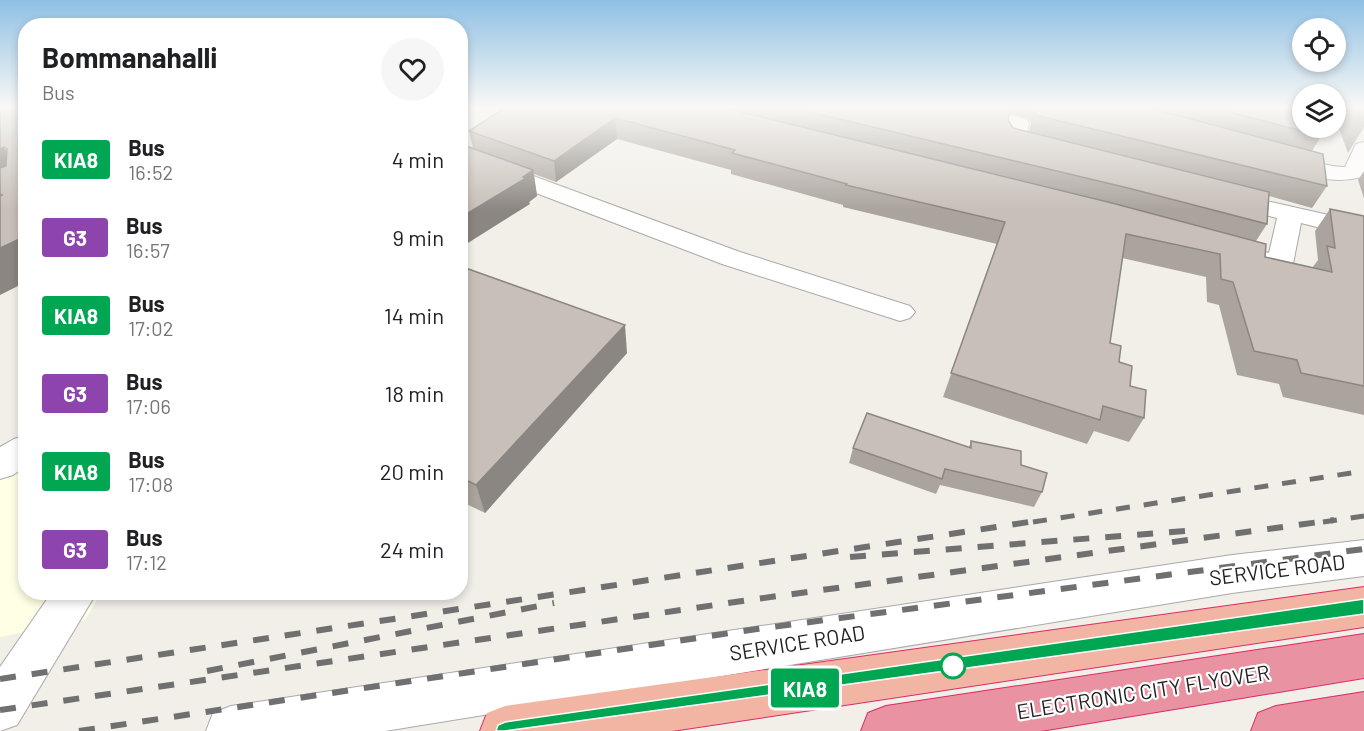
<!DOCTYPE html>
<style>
:root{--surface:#fff;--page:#f6f6f6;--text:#202124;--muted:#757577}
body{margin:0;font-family:Barlow,sans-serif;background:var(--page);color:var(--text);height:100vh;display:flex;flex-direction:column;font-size:22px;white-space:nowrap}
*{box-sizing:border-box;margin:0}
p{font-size:20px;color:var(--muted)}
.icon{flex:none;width:33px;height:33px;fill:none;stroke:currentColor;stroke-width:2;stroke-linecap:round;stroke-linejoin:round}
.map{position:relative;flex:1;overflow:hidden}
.side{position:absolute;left:18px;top:18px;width:450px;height:582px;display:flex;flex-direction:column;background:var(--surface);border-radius:24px;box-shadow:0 3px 9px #0003}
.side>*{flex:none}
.badge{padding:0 12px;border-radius:4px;font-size:21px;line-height:39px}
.fabs{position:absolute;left:1292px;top:18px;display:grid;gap:12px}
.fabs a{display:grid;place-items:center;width:54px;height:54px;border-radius:50%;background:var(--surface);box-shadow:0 3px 9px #0003;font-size:30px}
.map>.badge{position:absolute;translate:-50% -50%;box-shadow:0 0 0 3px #fff}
.round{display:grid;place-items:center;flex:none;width:63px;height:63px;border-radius:32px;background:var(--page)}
.overview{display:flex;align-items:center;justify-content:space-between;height:102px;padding:0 24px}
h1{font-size:28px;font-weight:700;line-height:45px}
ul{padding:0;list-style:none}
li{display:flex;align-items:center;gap:18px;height:78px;padding:0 24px}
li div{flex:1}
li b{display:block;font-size:22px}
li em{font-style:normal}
li .badge{min-width:66px;font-weight:700;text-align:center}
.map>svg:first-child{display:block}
.education{fill:#ffffe5}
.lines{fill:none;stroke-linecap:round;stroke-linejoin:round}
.minor-casing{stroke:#a9a9a9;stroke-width:2}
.tertiary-casing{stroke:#a9a9a9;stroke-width:2}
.trunk-casing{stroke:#dc2a67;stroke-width:2}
.motorway-casing{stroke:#dc2a67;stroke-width:2}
.minor{fill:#fff;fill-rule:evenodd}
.tertiary{fill:#fff;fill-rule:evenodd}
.trunk{fill:#f2b4a3;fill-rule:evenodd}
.motorway{fill:#e892a2;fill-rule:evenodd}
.rail-far1{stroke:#707070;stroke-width:5;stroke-dasharray:14 14;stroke-linecap:butt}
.rail{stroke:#707070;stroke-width:6;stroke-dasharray:16 16;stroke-linecap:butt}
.wall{fill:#aba49e;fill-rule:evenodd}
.shaded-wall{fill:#8b8681}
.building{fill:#c7bfb8;stroke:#8b8681;stroke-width:1.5}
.line{fill:#00a651;stroke:#fff;stroke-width:1.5}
.stop-dot{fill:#fff;stroke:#00a651;stroke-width:3}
.labels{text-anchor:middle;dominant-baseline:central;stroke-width:4.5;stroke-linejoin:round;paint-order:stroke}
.near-street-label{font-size:21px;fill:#222;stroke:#fff}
</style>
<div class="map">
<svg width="1364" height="731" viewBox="0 0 1364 731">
<rect width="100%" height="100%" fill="#f2efe9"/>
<polygon class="education" points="25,458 26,592 101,593 85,620 0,637 0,475"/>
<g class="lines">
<defs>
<g id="minor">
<polygon points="948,107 983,107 1026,119 1029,123 1026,137 1051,143 1054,148 1051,153 1043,155 1007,146 1004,141 1008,126 951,111"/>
<path d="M1364,142V174L1362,177C1331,185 1305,175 1275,166L1272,161L1275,156C1295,151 1321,168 1345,167L1356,144Z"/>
<polygon points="460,149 740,252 910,306 915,312 910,318 900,321 722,264 460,164"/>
<polygon points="1271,202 1364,223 1364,239 1301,223 1293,264 1290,270 1280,272 1236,260 1232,254 1236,248 1245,246 1269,253 1277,218 1262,214 1259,209 1262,204"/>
<polygon points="26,435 26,466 13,475 0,479 0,447 14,439"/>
<polygon points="52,592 97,592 17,725 0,731 0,667"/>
</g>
<polygon id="tertiary" points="1364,540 1364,576 1232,593 385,731 206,731 213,713 231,706 1232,555"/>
<polygon id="trunk" points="1364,587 1364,627 672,731 480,731 487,713 505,706"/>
<g id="motorway">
<polygon points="1364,634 1364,678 1041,731 861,731 868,713 886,706"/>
<polygon points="1364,692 1364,731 1251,731 1258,713 1276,706"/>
</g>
</defs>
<use href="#minor" class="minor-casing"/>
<use href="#tertiary" class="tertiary-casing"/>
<use href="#trunk" class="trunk-casing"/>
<use href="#motorway" class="motorway-casing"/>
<use href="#minor" class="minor"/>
<use href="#tertiary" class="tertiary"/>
<use href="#trunk" class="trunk"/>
<use href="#motorway" class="motorway"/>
<g class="rail-far1">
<polyline points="1033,522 1364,471"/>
<polyline points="1323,522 1364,516"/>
</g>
<g class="rail">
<polyline points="850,557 1197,530"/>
<polyline points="207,671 554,603"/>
<polyline points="0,679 1042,520"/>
<polyline points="0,710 749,600 1334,520"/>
<polyline points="79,731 757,629 1364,549"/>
</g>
</g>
<g class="wall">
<path d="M506,107H1302L1321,136L1312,151L1327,186L1312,208L1269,196L1267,224L1256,241L1265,257L1312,268L1318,260L1315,231L1330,209L1364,216V415L1283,397L1279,384L1237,375L1219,305L1207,302L1206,277L1122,258L1110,343L1130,386L1144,418L1129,442L1094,431L1087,444L943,397L997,244L843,207V205L731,174V170L617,139L556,182L534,174L537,196L529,202L530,204L473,148L469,131ZM1010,113L1028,118L1031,123L1029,132L1013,128L1008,120Z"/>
<polygon points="1335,107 1364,107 1364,127 1348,153 1335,118"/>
<polygon points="1364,171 1364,198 1358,180"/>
<polygon points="460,266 627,353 485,513 460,501"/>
<polygon points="971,441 1021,465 1042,492 1034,507 940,485 936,494 849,463 853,448 969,447"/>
</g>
<g class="shaded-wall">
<polygon points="615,118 617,139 556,182 554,161"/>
<polygon points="4,147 25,179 0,189 0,149"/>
<polygon points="533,170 537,196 529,202 530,204 460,248 460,218"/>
<polygon points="26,236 26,282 0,295 0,248"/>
<polygon points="625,325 627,353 485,513 476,485"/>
</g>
<g class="building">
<polygon points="0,107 26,107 26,236 0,248 0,196 2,195 0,194 0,168 6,166 7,149 4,147 0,149"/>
<polygon points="506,107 721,107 1112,203 1266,244 1265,257 1332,272 1327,246 1335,248 1330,209 1364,216 1364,386 1301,373 1297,360 1254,351 1233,282 1221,279 1220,254 1126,234 1110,343 1121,346 1119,362 1132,366 1130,386 1146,390 1144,418 1103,406 1100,420 951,373 1005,222 846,185 847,184 732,153 735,150 615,118 554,161 469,131"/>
<polygon points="789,107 1011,108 1008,120 1013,128 1269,192 1267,224 1132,189"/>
<polygon points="1037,107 1145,107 1323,154 1327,186 1035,115"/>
<polygon points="1211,107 1302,107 1302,128 1320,128 1321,136"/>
<polygon points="466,146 533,170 523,177 526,178 460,218 460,149"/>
<polygon points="460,266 625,325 476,485 460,477"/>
<polygon points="867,413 971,448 971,441 1021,451 1021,465 1047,473 1042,492 945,469 942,479 853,448"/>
</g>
<linearGradient id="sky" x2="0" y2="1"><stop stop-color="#8fc0e4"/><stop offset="0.51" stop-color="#f9f8f5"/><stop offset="1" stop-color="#f9f8f5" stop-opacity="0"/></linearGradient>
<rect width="1364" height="210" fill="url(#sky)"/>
<polygon class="line" points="1364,599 1364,614 505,731 496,731 498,725 505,722"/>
<circle class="stop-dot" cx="953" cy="666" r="12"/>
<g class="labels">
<g class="near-street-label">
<text transform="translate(1277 569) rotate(-7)">SERVICE ROAD</text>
<text transform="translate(797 642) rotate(-9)">SERVICE ROAD</text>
<text transform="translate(1143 691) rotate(-9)">ELECTRONIC CITY FLYOVER</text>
</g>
</g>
</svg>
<div class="fabs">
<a><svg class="icon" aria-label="locate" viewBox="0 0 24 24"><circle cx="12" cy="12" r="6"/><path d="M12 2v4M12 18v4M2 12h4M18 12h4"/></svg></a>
<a><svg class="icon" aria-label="layers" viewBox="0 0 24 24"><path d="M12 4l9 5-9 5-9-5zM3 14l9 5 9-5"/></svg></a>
</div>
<b class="badge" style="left:805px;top:688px;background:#00a651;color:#fff">KIA8</b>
<section class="side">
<div class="overview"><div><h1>Bommanahalli</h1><p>Bus</p></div><a class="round"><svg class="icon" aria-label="heart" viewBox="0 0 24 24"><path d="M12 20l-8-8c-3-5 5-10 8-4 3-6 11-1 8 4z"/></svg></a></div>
<ul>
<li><span class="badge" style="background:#00a651;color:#fff">KIA8</span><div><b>Bus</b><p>16:52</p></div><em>4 min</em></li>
<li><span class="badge" style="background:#8e44ad;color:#fff">G3</span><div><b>Bus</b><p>16:57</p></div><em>9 min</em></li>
<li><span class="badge" style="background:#00a651;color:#fff">KIA8</span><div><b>Bus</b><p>17:02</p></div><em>14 min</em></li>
<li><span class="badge" style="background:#8e44ad;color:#fff">G3</span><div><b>Bus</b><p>17:06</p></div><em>18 min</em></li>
<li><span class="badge" style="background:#00a651;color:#fff">KIA8</span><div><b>Bus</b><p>17:08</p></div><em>20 min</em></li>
<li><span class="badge" style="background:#8e44ad;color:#fff">G3</span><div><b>Bus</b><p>17:12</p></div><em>24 min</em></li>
</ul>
</section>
</div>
